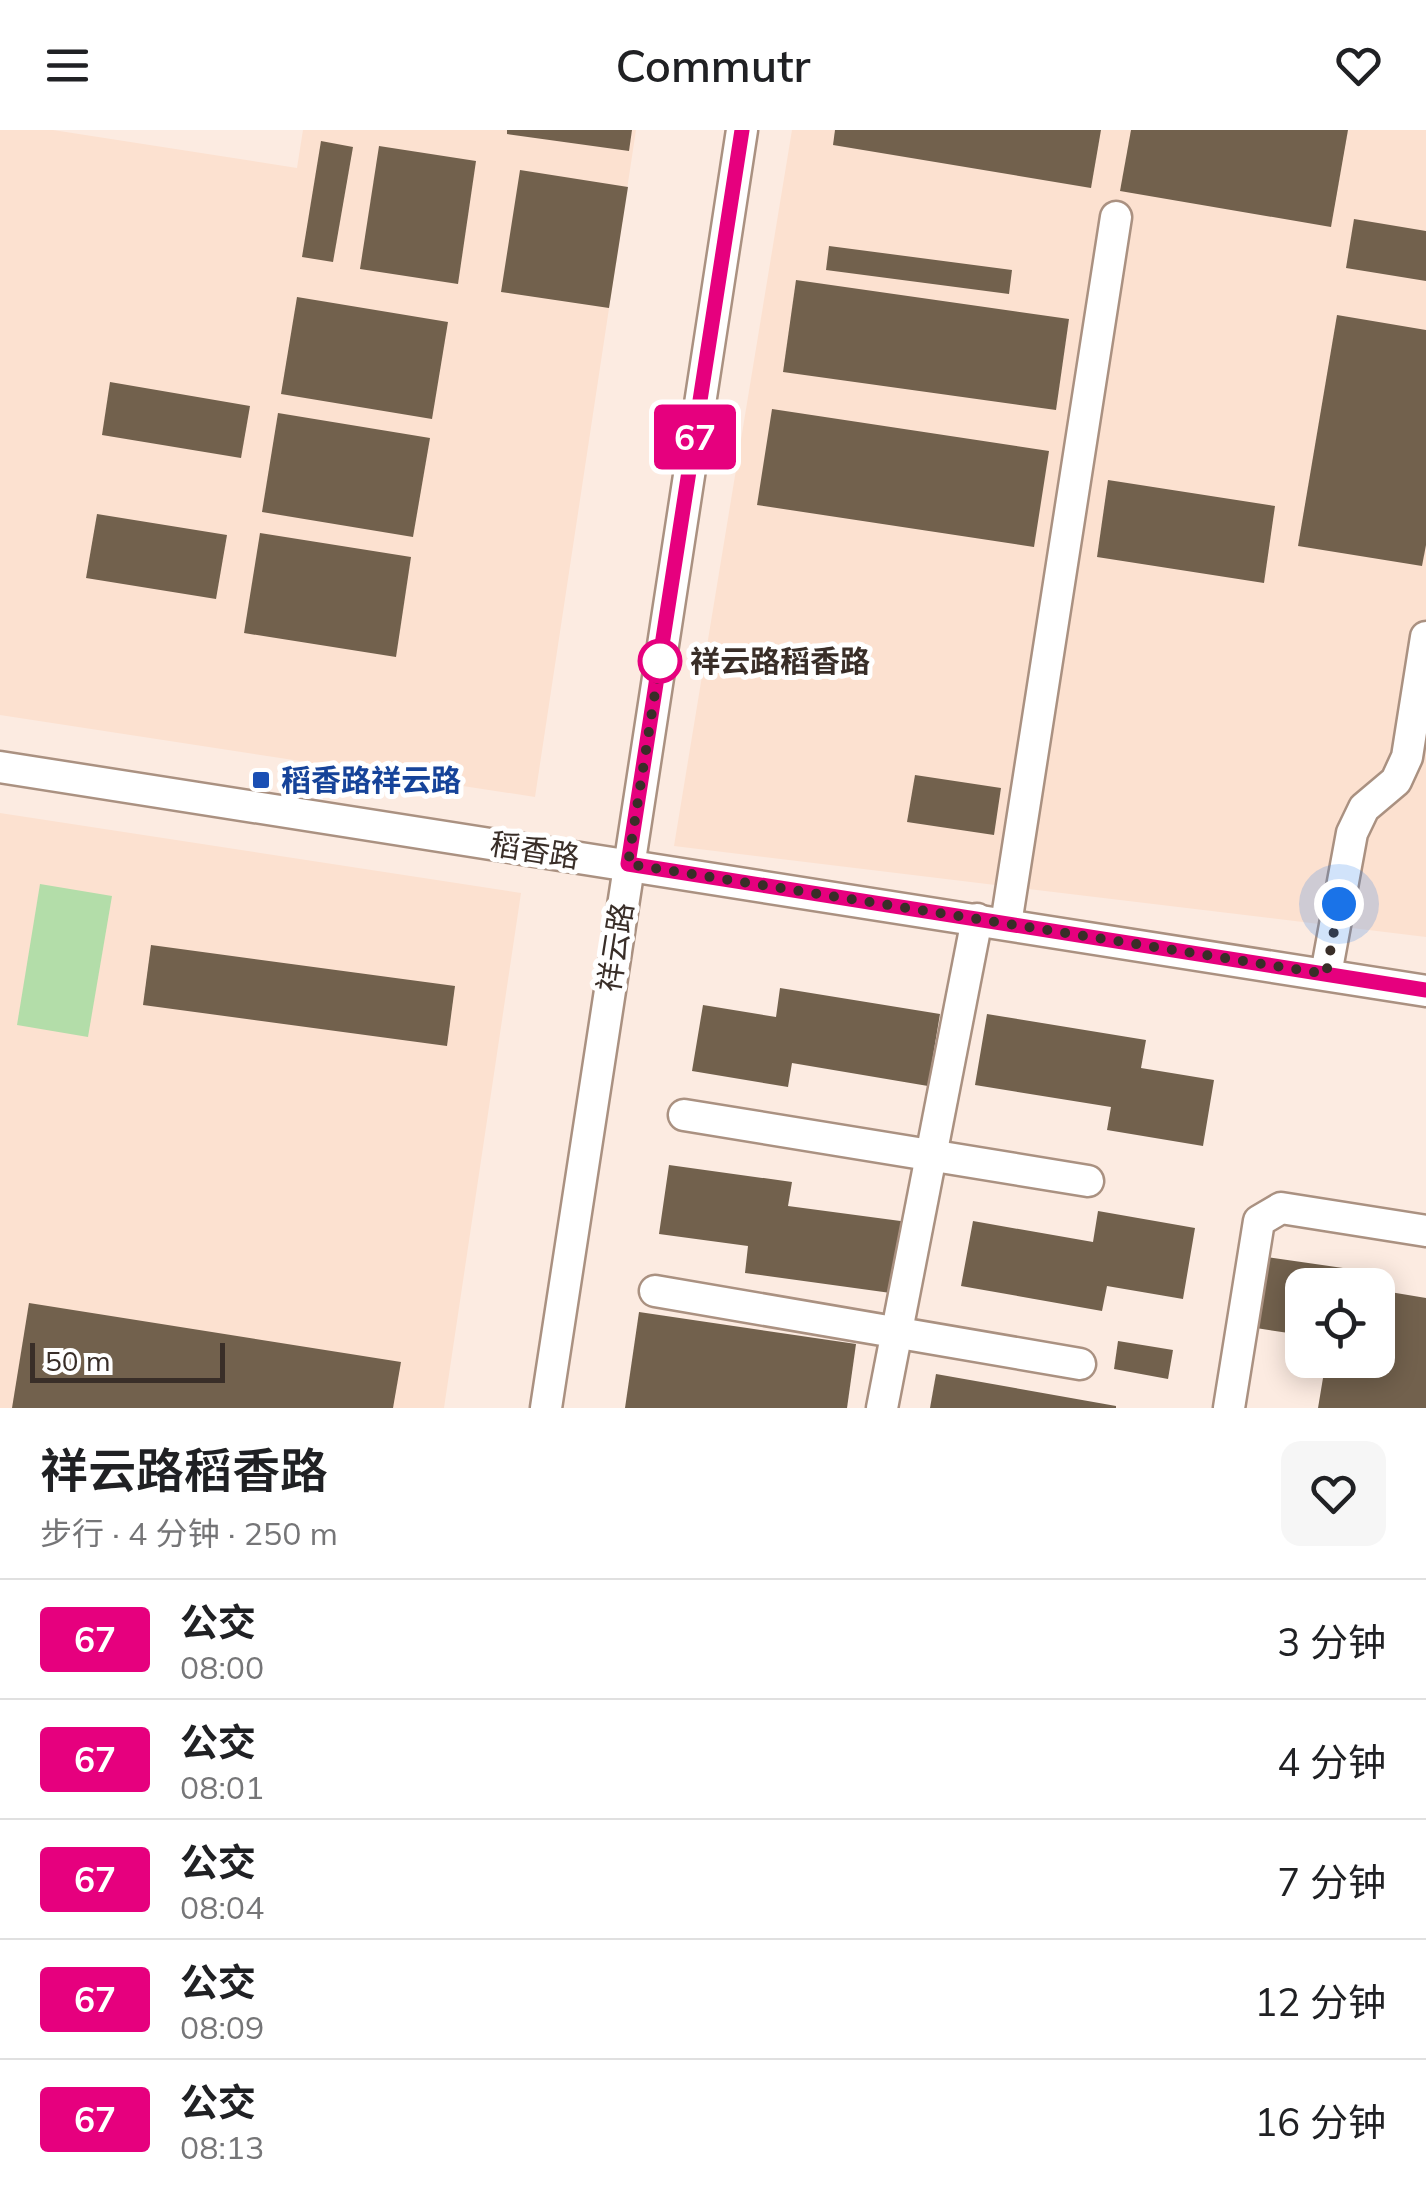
<!DOCTYPE html>
<html lang="zh">
<meta charset="utf-8">
<style>
:root{--surface:#fff;--page:#f6f6f6;--text:#202124;--muted:#757577;--line:#e0e0e0}
body{margin:0;font-family:Mulish,"Noto Sans SC",sans-serif;background:var(--page);color:var(--text);height:100vh;display:flex;flex-direction:column;font-size:38px;white-space:nowrap}
*{box-sizing:border-box;margin:0}
p{font-size:32px;color:var(--muted)}
.icon{flex:none;width:55px;height:55px;fill:none;stroke:currentColor;stroke-width:2;stroke-linecap:round;stroke-linejoin:round}
.map{position:relative;height:1278px;overflow:hidden}
.drawer{display:flex;flex-direction:column;background:var(--surface);flex:1}
.drawer>*{flex:none}
.badge{padding:0 20px;border-radius:8px;font-size:35px;line-height:65px}
.buttons{position:absolute;left:1285px;top:1138px;display:grid;gap:20px}
.buttons a{display:grid;place-items:center;width:110px;height:110px;border-radius:20px;background:var(--surface);box-shadow:0 5px 25px #0003;font-size:50px}
.scale{position:absolute;left:30px;bottom:25px;width:195px;box-sizing:border-box;padding-left:10px;border:5px solid #392e28;border-top:0;font-size:28px;line-height:35px;white-space:nowrap;color:#392e28;-webkit-text-stroke:8px #fff;paint-order:stroke}
.you{position:absolute;width:50px;height:50px;margin:-25px;border:8px solid #fff;border-radius:50%;background:#1a73e8;box-shadow:0 0 0 15px #1a73e833}
.map>.badge{position:absolute;translate:-50% -50%;box-shadow:0 0 0 5px #fff}
.round{display:grid;place-items:center;flex:none;width:105px;height:105px;border-radius:20px;background:var(--page)}
.head{display:flex;align-items:center;justify-content:space-between;height:170px;padding:0 40px}
h1{font-size:48px;font-weight:600;line-height:75px}
ul{padding:0;list-style:none}
li{display:flex;align-items:center;gap:30px;height:120px;padding:0 40px;border-top:2px solid var(--line)}
li div{flex:1}
li b{display:block;font-size:38px}
li em{font-style:normal}
li .badge{min-width:110px;font-weight:700;text-align:center}
header{display:flex;justify-content:space-between;align-items:center;height:130px;padding:0 40px;background:var(--surface);font-size:45px;font-weight:600}
.map>svg:first-child{display:block}
.built{fill:#fce1d0}
.green{fill:#b3dda9}
.building{fill:#72614d}
.lines{fill:none;stroke-linecap:round;stroke-linejoin:round}
.minor-casing{stroke:#aa9181;stroke-width:35}
.minor{stroke:#fff;stroke-width:30}
.line-casing{stroke:#fff;stroke-width:22}
.line{stroke:#e6007e;stroke-width:15}
.walk{stroke:#392e28;stroke-width:10;stroke-dasharray:0 18}
.stop-dot{fill:#fff;stroke:#e6007e;stroke-width:5}
.transit-dot{fill:#1a4fb4;stroke:#fff;stroke-width:4}
.labels{text-anchor:middle;dominant-baseline:central;stroke-width:10;stroke-linejoin:round;paint-order:stroke}
.stop-label{font-size:30px;font-weight:bold;fill:#392e28;stroke:#fff;text-anchor:start}
.transit-label{font-size:30px;font-weight:bold;fill:#164399;stroke:#fff;text-anchor:start}
.street-label{font-size:30px;fill:#392e28;stroke:#fff}
</style>
<header><svg class="icon" aria-label="menu" viewBox="0 0 24 24"><path d="M4 6h16M4 12h16M4 18h16"/></svg>Commutr<svg class="icon" aria-label="heart" viewBox="0 0 24 24"><path d="M12 20l-8-8c-3-5 5-10 8-4 3-6 11-1 8 4z"/></svg></header>
<div class="map">
<svg width="1426" height="1278" viewBox="0 0 1426 1278">
<rect width="100%" height="100%" fill="#fcebe1"/>
<g class="built">
<polygon points="0,0 53,0 297,38 303,0 636,0 535,667 0,585"/>
<polygon points="792,0 1426,0 1426,807 674,716"/>
<polygon points="0,683 521,763 444,1278 0,1278"/>
</g>
<polygon class="green" points="40,754 112,766 88,907 17,895"/>
<g class="building">
<polygon points="507,0 632,0 629,21 507,4"/>
<polygon points="835,0 1101,0 1091,58 833,15"/>
<polygon points="1131,0 1348,0 1331,97 1120,61"/>
<polygon points="321,11 353,17 333,132 302,127"/>
<polygon points="379,16 476,31 458,154 360,139"/>
<polygon points="520,40 628,57 609,178 501,162"/>
<polygon points="1354,89 1426,101 1426,151 1346,138"/>
<polygon points="829,116 1012,140 1009,164 826,140"/>
<polygon points="796,150 1069,189 1056,280 783,242"/>
<polygon points="297,167 448,192 432,289 281,264"/>
<polygon points="1337,185 1426,200 1426,415 1422,436 1298,416"/>
<polygon points="110,252 250,276 241,328 102,305"/>
<polygon points="772,279 1049,321 1034,417 757,375"/>
<polygon points="278,283 430,308 413,407 262,382"/>
<polygon points="1108,350 1275,376 1264,453 1097,427"/>
<polygon points="97,384 227,405 216,469 86,448"/>
<polygon points="260,403 411,427 396,527 244,503"/>
<polygon points="915,645 1001,658 994,705 907,692"/>
<polygon points="151,815 455,856 447,916 143,875"/>
<polygon points="780,858 940,884 928,956 792,933 788,957 692,941 703,875 776,887"/>
<polygon points="987,884 1146,910 1141,938 1214,950 1203,1016 1107,1000 1111,977 975,955"/>
<polygon points="669,1035 792,1052 788,1076 908,1092 898,1164 745,1143 748,1116 659,1104"/>
<polygon points="1098,1081 1195,1098 1183,1169 1107,1156 1102,1181 961,1156 973,1091 1093,1112"/>
<polygon points="1267,1127 1343,1138 1340,1155 1302,1155 1302,1205 1256,1198"/>
<polygon points="1378,1160 1426,1168 1426,1278 1318,1278 1326,1230 1378,1230"/>
<polygon points="29,1173 401,1232 393,1278 12,1278"/>
<polygon points="639,1182 856,1214 847,1278 625,1278"/>
<polygon points="1118,1211 1173,1220 1168,1249 1114,1239"/>
<polygon points="936,1244 1116,1276 1116,1278 930,1278"/>
</g>
<g class="lines">
<defs>
<g id="minor">
<polyline points="0,637 1426,861"/>
<polyline points="1006,794 1116,87"/>
<polyline points="1326,844 1352,703 1364,678 1396,651 1407,627 1426,507"/>
<polyline points="684,985 1088,1051"/>
<polyline points="655,1161 1080,1234"/>
<polyline points="546,1278 742,0"/>
<polyline points="882,1278 977,789"/>
<polyline points="1229,1278 1259,1091 1281,1078 1426,1101"/>
</g>
</defs>
<use href="#minor" class="minor-casing"/>
<use href="#minor" class="minor"/>
</g>
<g class="lines">
<defs>
<polyline id="line" points="742,0 628,734 1426,860"/>
</defs>
<use href="#line" class="line-casing"/>
<use href="#line" class="line"/>
<polyline class="walk" points="660,531 628,734 1326,844 1339,774"/>
</g>
<circle class="stop-dot" cx="660" cy="531" r="20"/>
<rect class="transit-dot" x="251" y="640" width="20" height="20" rx="5"/>
<g class="labels">
<g class="stop-label">
<text x="690" y="531">祥云路稻香路</text>
</g>
<g class="transit-label">
<text x="281" y="650">稻香路祥云路</text>
</g>
<g class="street-label">
<text transform="translate(535 720) rotate(9)">稻香路</text>
<text transform="translate(615 817) rotate(-81)">祥云路</text>
</g>
</g>
</svg>
<div class="buttons">
<a><svg class="icon" aria-label="locate" viewBox="0 0 24 24"><circle cx="12" cy="12" r="6"/><path d="M12 2v4M12 18v4M2 12h4M18 12h4"/></svg></a>
</div>
<div class="scale">50 m</div>
<div class="you" style="left:1339px;top:774px"></div>
<b class="badge" style="left:695px;top:307px;background:#e6007e;color:#fff">67</b>
</div>
<section class="drawer">
<div class="head"><div><h1>祥云路稻香路</h1><p>步行 · 4 分钟 · 250 m</p></div><a class="round"><svg class="icon" aria-label="heart" viewBox="0 0 24 24"><path d="M12 20l-8-8c-3-5 5-10 8-4 3-6 11-1 8 4z"/></svg></a></div>
<ul>
<li><span class="badge" style="background:#e6007e;color:#fff">67</span><div><b>公交</b><p>08:00</p></div><em>3 分钟</em></li>
<li><span class="badge" style="background:#e6007e;color:#fff">67</span><div><b>公交</b><p>08:01</p></div><em>4 分钟</em></li>
<li><span class="badge" style="background:#e6007e;color:#fff">67</span><div><b>公交</b><p>08:04</p></div><em>7 分钟</em></li>
<li><span class="badge" style="background:#e6007e;color:#fff">67</span><div><b>公交</b><p>08:09</p></div><em>12 分钟</em></li>
<li><span class="badge" style="background:#e6007e;color:#fff">67</span><div><b>公交</b><p>08:13</p></div><em>16 分钟</em></li>
</ul>
</section>
